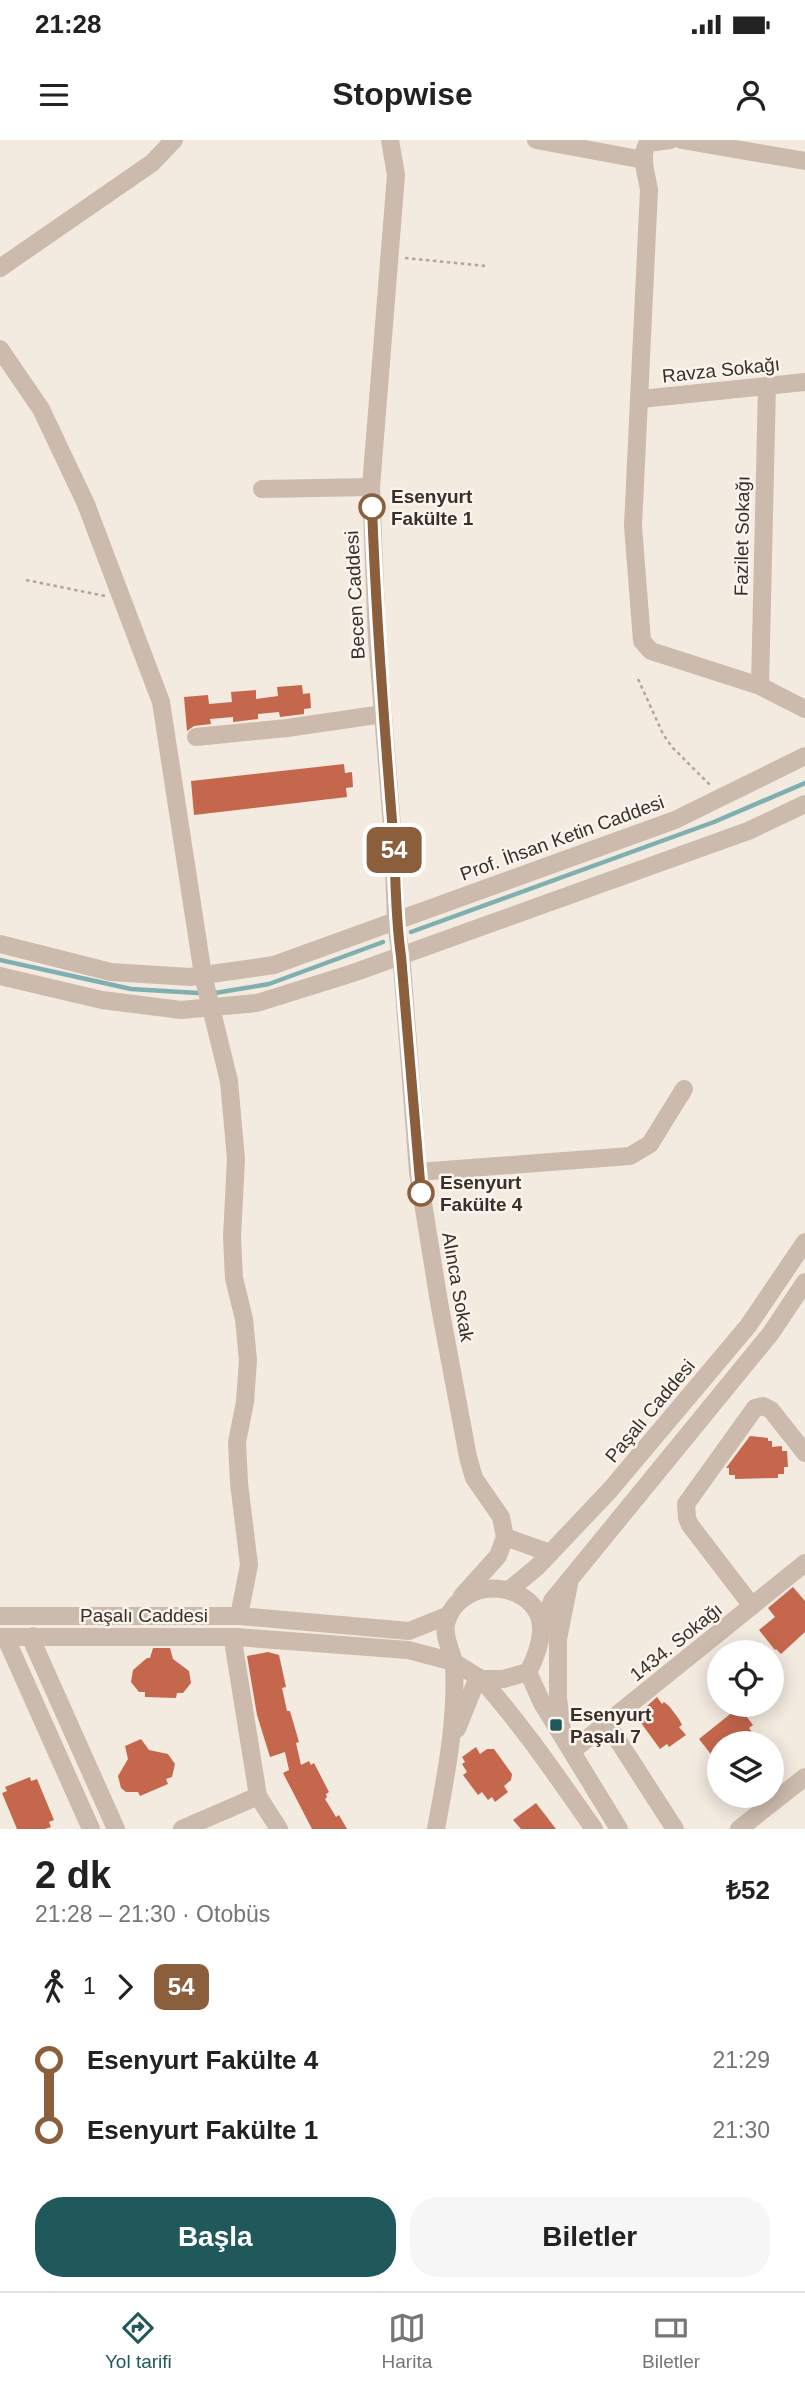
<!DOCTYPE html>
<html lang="tr">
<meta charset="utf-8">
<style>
:root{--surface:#fff;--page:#f6f6f6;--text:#222;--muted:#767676;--line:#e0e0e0;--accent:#20595b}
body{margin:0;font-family:Helvetica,sans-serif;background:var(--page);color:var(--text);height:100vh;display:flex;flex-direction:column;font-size:26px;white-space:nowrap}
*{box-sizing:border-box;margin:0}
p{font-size:23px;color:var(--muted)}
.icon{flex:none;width:38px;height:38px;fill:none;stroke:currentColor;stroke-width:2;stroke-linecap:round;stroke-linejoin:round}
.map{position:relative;height:1689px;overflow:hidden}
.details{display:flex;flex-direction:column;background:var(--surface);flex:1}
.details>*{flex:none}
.badge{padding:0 14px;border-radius:10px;font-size:24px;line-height:46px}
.controls{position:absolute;left:707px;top:1500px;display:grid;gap:14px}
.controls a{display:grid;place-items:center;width:77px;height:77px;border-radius:50%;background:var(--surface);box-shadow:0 4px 18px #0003;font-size:35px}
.map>.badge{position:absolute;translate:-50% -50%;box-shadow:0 0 0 4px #fff}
.legs{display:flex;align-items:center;gap:10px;height:77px;padding:0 35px;font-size:23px}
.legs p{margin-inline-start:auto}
.overview{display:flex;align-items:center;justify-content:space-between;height:119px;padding:0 35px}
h1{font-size:38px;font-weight:700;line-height:52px}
.button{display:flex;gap:14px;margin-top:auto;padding:14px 35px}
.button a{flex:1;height:80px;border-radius:28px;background:var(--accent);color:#fff;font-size:28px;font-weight:700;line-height:80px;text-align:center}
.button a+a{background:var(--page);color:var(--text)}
ul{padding:0 35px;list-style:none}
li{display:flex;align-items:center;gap:24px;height:70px;font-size:26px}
li i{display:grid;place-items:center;width:10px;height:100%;margin:0 9px;background:currentColor}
li i::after{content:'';width:18px;height:18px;margin:-9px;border:5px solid;border-radius:50%;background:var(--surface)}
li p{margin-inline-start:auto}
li:first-child i{background:linear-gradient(#0000 50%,currentColor 0)}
li:last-child i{background:linear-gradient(currentColor 50%,#0000 0)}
.status{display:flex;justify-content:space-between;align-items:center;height:49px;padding:0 35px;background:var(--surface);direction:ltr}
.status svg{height:19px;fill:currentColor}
header{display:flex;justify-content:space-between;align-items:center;height:91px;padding:0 35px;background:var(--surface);font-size:32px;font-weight:700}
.menu{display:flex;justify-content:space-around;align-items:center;height:98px;border-top:2px solid var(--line);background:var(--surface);font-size:19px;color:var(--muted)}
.menu a{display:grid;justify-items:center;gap:4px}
.menu .on{color:var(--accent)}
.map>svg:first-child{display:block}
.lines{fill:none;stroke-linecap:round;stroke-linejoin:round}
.stream{stroke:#7fafb0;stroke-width:4.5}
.building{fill:#c5674d}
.path{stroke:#b8a496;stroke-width:2.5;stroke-dasharray:3.5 3.5;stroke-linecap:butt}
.minor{stroke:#ccbaac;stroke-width:18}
.line-1-casing{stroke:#fff;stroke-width:16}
.line-1{stroke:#8b5e3c;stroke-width:10}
.stop-1-dot{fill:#fff;stroke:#8b5e3c;stroke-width:3.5}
.poi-dot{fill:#20595b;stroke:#faf4ed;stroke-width:2.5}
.labels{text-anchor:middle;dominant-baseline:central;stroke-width:5;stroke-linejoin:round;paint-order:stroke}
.street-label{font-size:19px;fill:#3a2f2b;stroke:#faf4ed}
.stop-label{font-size:19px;font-weight:bold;fill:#3a2f2b;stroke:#faf4ed;text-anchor:start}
.poi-label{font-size:19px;font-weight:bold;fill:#3a2f2b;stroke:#faf4ed;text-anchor:start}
</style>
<div class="status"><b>21:28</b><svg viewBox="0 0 49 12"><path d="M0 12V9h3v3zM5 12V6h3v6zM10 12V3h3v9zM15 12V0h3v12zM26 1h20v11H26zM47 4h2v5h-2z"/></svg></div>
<header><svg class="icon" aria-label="menu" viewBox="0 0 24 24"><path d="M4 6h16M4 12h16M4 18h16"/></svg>Stopwise<svg class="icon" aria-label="person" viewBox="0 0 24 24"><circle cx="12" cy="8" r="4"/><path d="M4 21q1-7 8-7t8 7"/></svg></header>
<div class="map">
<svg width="805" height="1689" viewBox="0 0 805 1689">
<rect width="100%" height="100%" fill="#f3eae0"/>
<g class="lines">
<g class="stream">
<polyline points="411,792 714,682 805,643"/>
<polyline points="0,820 131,849 198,853"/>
<polyline points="215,853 269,844 383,802"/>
</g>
</g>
<g class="building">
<polygon points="302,545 303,554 310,553 311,568 304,569 304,574 280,577 279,572 258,574 258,579 233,582 233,577 210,579 211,584 194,586 187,591 184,557 208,555 209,564 232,562 231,552 256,550 256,559 278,556 277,547"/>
<polygon points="344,624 345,633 352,632 353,647 346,648 347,657 194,675 191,641"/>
<polygon points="750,1296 768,1298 768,1301 772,1301 772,1307 782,1306 782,1311 787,1311 788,1327 784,1327 784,1334 778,1334 778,1338 735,1339 735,1335 729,1335 729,1328 726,1328"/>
<polygon points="793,1447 805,1461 805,1492 781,1514 776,1509 775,1510 759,1490 775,1477 768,1468"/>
<polygon points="153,1508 170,1508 173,1519 189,1531 191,1543 183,1553 177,1553 176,1558 145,1557 145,1552 139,1552 131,1542 133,1530 147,1518 150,1518"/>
<polygon points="268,1512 279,1515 286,1547 282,1548 287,1571 290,1571 299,1602 296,1603 301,1625 309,1621 311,1625 314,1623 329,1652 326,1654 327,1657 325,1659 336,1677 339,1675 347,1689 312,1689 283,1633 289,1630 285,1612 270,1617 257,1575 247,1516"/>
<polygon points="657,1557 662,1564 664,1562 669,1566 679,1579 682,1585 679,1587 686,1595 669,1607 667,1604 660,1609 636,1576"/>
<polygon points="734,1571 738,1576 743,1572 753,1585 749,1588 754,1595 744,1603 719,1603 719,1611 713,1617 699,1599"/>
<polygon points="141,1599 149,1610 168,1614 175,1624 172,1637 166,1639 168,1644 140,1656 138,1652 126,1652 121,1648 118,1636 128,1619 125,1606"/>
<polygon points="476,1607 480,1614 487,1609 494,1609 512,1634 511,1640 504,1646 508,1652 495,1662 492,1657 488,1660 482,1652 478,1655 463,1635 467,1632 462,1624 465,1622 462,1617"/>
<polygon points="30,1637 31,1641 37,1639 54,1680 49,1682 51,1687 45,1689 17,1689 2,1653 7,1651 5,1647"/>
<polygon points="536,1663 556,1689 521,1689 513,1680"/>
</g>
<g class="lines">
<g class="path">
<polyline points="405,118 486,126"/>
<polyline points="26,440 105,456"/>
<polyline points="638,539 663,594 672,607 710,645"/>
</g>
<g class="minor">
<polyline points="390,0 396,35 371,347 377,499 393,699 396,782 402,825 418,1032 439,1162 468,1317 474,1338 501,1377 505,1397 498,1416 462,1456"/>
<polyline points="536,0 644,20"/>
<path d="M670,0L648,3C639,16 647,35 649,50L633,386L642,501L651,511L760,546L805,569"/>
<polyline points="682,0 805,21"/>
<polyline points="0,128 152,23 174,0"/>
<polyline points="0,209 41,269 86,364 161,562 203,835 229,941 236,1019 232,1097 234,1138 244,1179 248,1220 245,1262 237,1302 239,1343 249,1425 239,1476"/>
<polyline points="641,259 805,242"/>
<polyline points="262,349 371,347"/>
<polyline points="760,546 767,246"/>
<polyline points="196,597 287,588 383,574"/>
<polyline points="0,804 111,832 190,837 274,825 675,680 805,616"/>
<polyline points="0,836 102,860 181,870 257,863 353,833 748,691 805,664"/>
<polyline points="418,1032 630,1016 650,1004 684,949"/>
<polyline points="505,1397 550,1413"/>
<polyline points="509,1450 537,1427 610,1350 748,1186 805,1102"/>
<polyline points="752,1466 690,1385 687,1378 686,1364 755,1268 763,1266 771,1270 805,1313"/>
<polyline points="0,1476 239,1476 409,1491 449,1475"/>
<polyline points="542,1489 552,1461 771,1193 805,1142"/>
<polyline points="33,1496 33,1503 116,1689"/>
<path d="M0,1497H236L408,1510L454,1522L481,1539H503L528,1532C535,1519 540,1507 541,1492C543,1458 505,1442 477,1451C461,1457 450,1467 446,1484C443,1499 453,1511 454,1525C457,1581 446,1635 436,1689"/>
<polyline points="8,1497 8,1503 91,1689"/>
<polyline points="236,1497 234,1507 258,1656 279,1689"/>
<polyline points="528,1532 542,1563 619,1689"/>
<path d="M481,1539C523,1586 558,1638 594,1689"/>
<polyline points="608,1585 675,1689"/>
<polyline points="457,1589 478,1537"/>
<polyline points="562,1589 558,1558 558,1499 569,1444"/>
<polyline points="572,1611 805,1423"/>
<polyline points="182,1689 258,1656"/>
<polyline points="739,1689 805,1637"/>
</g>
</g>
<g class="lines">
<defs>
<path id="line-1" d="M372,367C376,476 384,584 393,693C396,734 395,775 401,816L421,1053"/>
</defs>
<use href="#line-1" class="line-1-casing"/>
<use href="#line-1" class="line-1"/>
</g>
<g class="stop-1-dot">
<circle cx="372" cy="367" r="12"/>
<circle cx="421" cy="1053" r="12"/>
</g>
<rect class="poi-dot" x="549" y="1578" width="14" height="14" rx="3.5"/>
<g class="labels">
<g class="street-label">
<text transform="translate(721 230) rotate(-6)">Ravza Sokağı</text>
<text transform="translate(742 396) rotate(-89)">Fazilet Sokağı</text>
<text transform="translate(355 455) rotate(-93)">Becen Caddesi</text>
<text transform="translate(562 698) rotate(-20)">Prof. İhsan Ketin Caddesi</text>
<text transform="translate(458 1147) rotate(80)">Alınca Sokak</text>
<text transform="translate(650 1271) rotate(-50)">Paşalı Caddesi</text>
<text x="144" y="1475">Paşalı Caddesi</text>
<text transform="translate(676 1502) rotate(-39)">1434. Sokağı</text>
</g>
<g class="stop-label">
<text x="391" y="356">Esenyurt<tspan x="391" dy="22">Fakülte 1</tspan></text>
<text x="440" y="1042">Esenyurt<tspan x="440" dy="22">Fakülte 4</tspan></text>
</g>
<g class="poi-label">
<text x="570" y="1574">Esenyurt<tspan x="570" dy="22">Paşalı 7</tspan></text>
</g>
</g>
</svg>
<div class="controls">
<a><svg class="icon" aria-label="locate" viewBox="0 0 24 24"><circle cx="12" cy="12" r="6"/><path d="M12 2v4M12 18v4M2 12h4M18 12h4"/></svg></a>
<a><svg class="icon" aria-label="layers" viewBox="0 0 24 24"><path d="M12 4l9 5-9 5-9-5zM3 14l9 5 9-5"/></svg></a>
</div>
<b class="badge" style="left:394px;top:710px;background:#8b5e3c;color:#fff">54</b>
</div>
<section class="details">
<div class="overview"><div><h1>2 dk</h1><p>21:28 – 21:30 · Otobüs</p></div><b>₺52</b></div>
<div class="legs"><svg class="icon" aria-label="walk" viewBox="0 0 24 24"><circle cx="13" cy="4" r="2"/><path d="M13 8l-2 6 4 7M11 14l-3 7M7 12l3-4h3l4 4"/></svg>1<svg class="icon" aria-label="forward" viewBox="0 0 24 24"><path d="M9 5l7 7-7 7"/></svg><b class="badge" style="background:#8b5e3c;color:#fff">54</b></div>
<ul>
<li><i style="color:#8b5e3c"></i><b>Esenyurt Fakülte 4</b><p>21:29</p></li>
<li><i style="color:#8b5e3c"></i><b>Esenyurt Fakülte 1</b><p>21:30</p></li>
</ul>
<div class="button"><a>Başla</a><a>Biletler</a></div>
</section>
<nav class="menu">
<a class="on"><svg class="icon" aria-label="directions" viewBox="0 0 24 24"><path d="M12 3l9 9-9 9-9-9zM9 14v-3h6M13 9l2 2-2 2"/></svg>Yol tarifi</a>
<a><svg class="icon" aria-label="map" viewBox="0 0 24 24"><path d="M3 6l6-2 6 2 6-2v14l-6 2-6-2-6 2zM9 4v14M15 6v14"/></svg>Harita</a>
<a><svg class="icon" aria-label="tickets" viewBox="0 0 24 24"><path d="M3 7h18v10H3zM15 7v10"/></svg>Biletler</a>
</nav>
